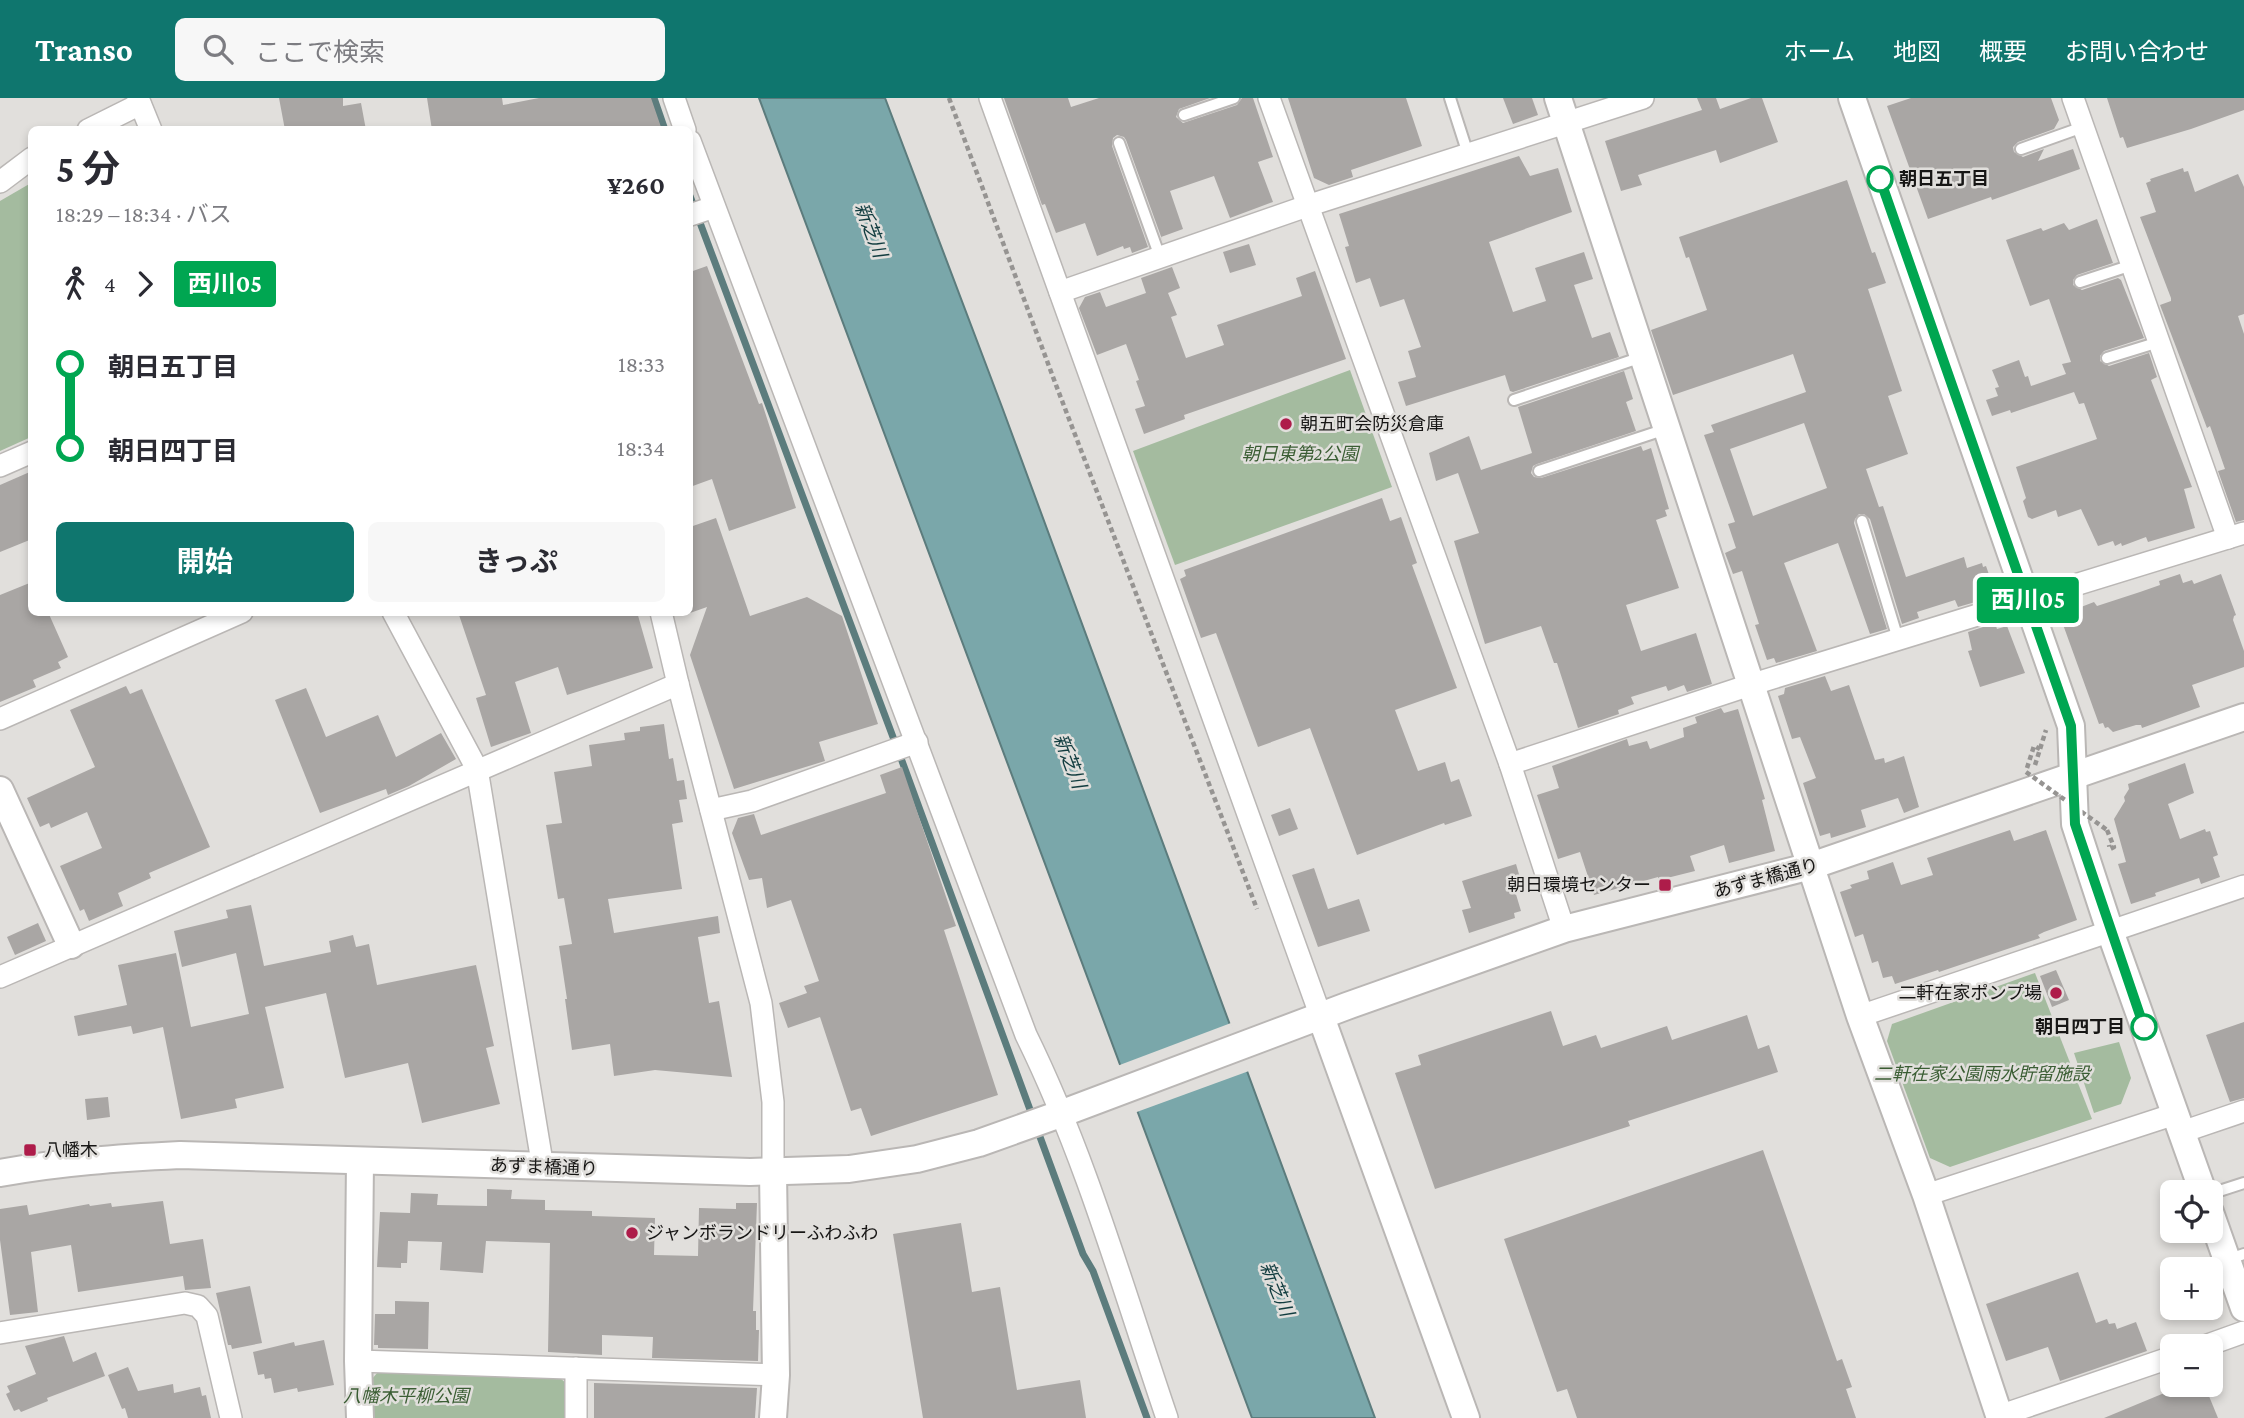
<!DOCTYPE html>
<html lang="ja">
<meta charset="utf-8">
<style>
:root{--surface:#fff;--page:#f7f7f7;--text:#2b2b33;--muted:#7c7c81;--accent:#0f766e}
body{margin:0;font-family:"Crimson Pro","Noto Sans JP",serif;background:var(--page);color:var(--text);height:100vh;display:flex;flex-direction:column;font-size:26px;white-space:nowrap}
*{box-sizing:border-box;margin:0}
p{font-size:23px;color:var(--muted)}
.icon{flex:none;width:38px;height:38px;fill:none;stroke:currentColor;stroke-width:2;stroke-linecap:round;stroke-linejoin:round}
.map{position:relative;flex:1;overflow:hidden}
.sheet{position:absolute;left:28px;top:28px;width:665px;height:490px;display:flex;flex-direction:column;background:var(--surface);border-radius:10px;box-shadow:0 4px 10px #0003}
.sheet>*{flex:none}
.badge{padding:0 14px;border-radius:5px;font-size:24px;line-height:46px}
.tools{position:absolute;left:2160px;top:1082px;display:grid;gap:14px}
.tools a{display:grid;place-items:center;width:63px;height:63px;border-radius:10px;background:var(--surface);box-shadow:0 4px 10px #0003;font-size:35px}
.map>.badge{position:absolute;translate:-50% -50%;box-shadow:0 0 0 4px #fff}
.legs{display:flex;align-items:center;gap:10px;height:77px;padding:0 28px;font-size:23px}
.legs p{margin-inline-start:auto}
.headline{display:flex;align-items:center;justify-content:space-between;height:119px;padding:0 28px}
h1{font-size:38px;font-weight:700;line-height:52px}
.primary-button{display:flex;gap:14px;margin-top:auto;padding:14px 28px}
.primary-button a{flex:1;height:80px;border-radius:10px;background:var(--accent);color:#fff;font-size:28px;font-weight:700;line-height:80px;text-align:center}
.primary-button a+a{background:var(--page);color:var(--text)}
ul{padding:0 28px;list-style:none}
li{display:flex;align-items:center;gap:24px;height:84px;font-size:26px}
li i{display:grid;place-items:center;width:10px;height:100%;margin:0 9px;background:currentColor}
li i::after{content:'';width:18px;height:18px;margin:-9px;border:5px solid;border-radius:50%;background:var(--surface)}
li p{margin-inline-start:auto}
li:first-child i{background:linear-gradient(#0000 50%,currentColor 0)}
li:last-child i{background:linear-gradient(currentColor 50%,#0000 0)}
header{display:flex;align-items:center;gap:42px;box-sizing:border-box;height:98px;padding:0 35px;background:var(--accent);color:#fff}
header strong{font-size:33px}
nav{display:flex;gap:38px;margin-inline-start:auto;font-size:24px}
.search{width:490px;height:63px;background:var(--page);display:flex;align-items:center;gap:18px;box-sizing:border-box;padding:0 24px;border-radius:10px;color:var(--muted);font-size:26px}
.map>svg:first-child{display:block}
.green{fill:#a4bb9f}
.water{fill:#7aa7aa;stroke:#5c7c7d;stroke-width:2}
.pier{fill:#e1dfdc}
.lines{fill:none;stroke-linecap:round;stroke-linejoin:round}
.stream{stroke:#5c7c7d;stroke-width:7}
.building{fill:#a9a6a4;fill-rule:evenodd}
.service-casing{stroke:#bab7b5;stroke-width:14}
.minor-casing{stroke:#bab7b5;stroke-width:24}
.tertiary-casing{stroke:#bab7b5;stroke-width:30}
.path{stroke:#969492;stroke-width:4.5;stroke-dasharray:5 3.5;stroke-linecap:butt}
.service{stroke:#fff;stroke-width:10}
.minor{stroke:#fff;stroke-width:21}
.tertiary{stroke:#fff;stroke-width:26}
.path-bridge{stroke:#969492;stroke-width:4.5;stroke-dasharray:5 3.5;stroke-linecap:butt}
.line-1-casing{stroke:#fff;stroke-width:16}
.line-1{stroke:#00a651;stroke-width:10}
.stop-1-dot{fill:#fff;stroke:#00a651;stroke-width:3.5}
.poi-dot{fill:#ae1c4a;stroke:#e1dfdc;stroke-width:2.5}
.labels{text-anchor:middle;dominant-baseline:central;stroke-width:5;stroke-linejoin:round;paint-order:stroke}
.stop-label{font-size:18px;font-weight:bold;fill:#171615;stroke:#e1dfdc;text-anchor:start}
.poi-label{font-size:18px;fill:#171615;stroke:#e1dfdc;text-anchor:start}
.park-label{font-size:18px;font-style:italic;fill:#3a5d33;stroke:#e1dfdc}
.street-label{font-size:18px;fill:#171615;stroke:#e1dfdc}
.water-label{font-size:19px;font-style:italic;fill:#113c3f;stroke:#e1dfdc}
</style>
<header>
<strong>Transo</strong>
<div class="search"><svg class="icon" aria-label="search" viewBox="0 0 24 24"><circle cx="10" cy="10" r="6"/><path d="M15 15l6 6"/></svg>ここで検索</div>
<nav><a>ホーム</a><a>地図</a><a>概要</a><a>お問い合わせ</a></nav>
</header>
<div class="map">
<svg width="2244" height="1320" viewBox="0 0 2244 1320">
<rect width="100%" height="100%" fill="#e1dfdc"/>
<g class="green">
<polygon points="31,85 31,339 0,353 0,103"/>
<polygon points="1350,272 1392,389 1175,467 1133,353"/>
<polygon points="2035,875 2092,1021 1950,1069 1930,1060 1887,943 1892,926"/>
<polygon points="2119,944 2131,980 2121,1006 2094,1015 2074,955"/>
<polygon points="378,1274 560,1280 567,1286 567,1320 372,1320 371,1282"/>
</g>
<polygon class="water" points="759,0 885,0 1002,309 1375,1320 1252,1320"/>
<polygon class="pier" points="1231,925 1249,973 1134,1015 1117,968"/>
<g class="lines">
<g class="stream">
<polyline points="654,0 665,32"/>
<polyline points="690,98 902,663 1083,1156 1093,1173 1147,1320"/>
</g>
</g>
<g class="building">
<polygon points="279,0 343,0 343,8 361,5 366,32 285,32"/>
<polygon points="427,0 502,0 503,7 539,0 651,0 662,32 432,32"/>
<polygon points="1004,0 1068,0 1071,9 1099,0 1210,0 1179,11 1176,19 1183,25 1237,7 1242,0 1253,0 1273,59 1258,64 1273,104 1230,120 1214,78 1170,93 1183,131 1161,139 1163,144 1126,42 1124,39 1117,37 1113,40 1112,48 1148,149 1132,155 1130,149 1124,151 1123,148 1097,158 1085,125 1056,135 1045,106 1042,107"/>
<polygon points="1288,0 1406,0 1422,48 1351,72 1353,79 1329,87 1314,80"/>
<polygon points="1503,0 1532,0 1538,17 1513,26"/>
<polygon points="1697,0 1716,0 1720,11 1751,0 1762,0 1778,44 1720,65 1716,52 1638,77 1642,87 1621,93 1605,43 1702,12"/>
<polygon points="1911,0 2051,0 2059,22 2054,31 2018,44 2013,49 2014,54 2023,59 2044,51 2038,63 2073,51 2080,71 1992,102 1991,99 1928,121 1887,8"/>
<polygon points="2107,0 2244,0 2244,12 2191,31 2127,50 2123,39 2120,40"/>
<polygon points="1519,58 1530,78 1558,70 1572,114 1489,144 1513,214 1546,203 1535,170 1584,154 1593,181 1574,187 1592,240 1610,234 1619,259 1513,294 1510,293 1505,277 1406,308 1398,284 1416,279 1408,253 1421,249 1404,201 1380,209 1370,180 1356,185 1345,149 1349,148 1339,116"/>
<polygon points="2183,70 2184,74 2188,73 2195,94 2238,76 2244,89 2244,216 2238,218 2244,236 2244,422 2236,424 2218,373 2225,371 2210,328 2207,330 2160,207 2171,203 2171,200 2140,119 2156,114 2146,85 2151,83 2150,81"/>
<path d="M1847,82L1872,155L1875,154L1886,185L1868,191L1902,293L1888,298L1908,356L1866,371L1879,409L1883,408L1906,479L1964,459L1967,470L1982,465L1983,469L1986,468L1993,488L1986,498V501L1958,509L1955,502L1917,514L1919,520L1902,526L1870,421L1864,416H1859L1855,421L1854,425L1887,531L1870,536L1838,445L1784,465L1817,553L1776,565L1774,560L1767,562L1755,527L1759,526L1742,473L1733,476L1725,455L1736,450L1728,426L1735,424L1704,337L1714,334L1711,327L1806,294L1793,256L1673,297L1651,232L1707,212L1689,159L1686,160L1679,139ZM1804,325L1827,390L1753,418L1730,351Z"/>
<polygon points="2097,121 2113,165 2077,177 2073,182 2073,187 2082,192 2118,180 2121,182 2144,240 2104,253 2100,258 2100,263 2109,268 2149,255 2157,279 2151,282 2192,389 2184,391 2195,430 2148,444 2146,439 2122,448 2121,445 2115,448 2113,443 2098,448 2081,411 2058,419 2056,412 2032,421 2028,419 2023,403 2026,400 2016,369 2097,341 2084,305 2079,306 2074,294 2011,315 2010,312 1992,318 1986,302 1998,298 1995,290 1999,289 1992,272 2019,262 2025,279 2028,278 2031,288 2066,276 2062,266 2071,264 2049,201 2030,208 2006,142 2041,130 2043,133 2064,125 2069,132"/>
<polygon points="1249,146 1256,167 1230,175 1223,154"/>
<polygon points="707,168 759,306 762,305 796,410 729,433 712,381 690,389 690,174"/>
<polygon points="1172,169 1180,190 1168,195 1177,217 1171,219 1186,260 1224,247 1217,227 1302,198 1296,180 1315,173 1346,261 1184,317 1185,321 1144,336 1135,311 1145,308 1136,283 1139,282 1126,246 1097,257 1079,210 1085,199 1100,194 1106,209 1146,195 1141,180"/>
<polygon points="1624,273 1633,301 1626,304 1636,333 1537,366 1533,368 1531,375 1534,379 1541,380 1641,348 1643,353 1651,350 1669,411 1665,412 1667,418 1656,422 1679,490 1626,507 1641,553 1696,535 1712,586 1687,594 1684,587 1668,593 1666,588 1631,599 1634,606 1618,612 1619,616 1578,630 1557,565 1554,565 1541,528 1485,546 1454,443 1479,435 1458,375 1436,383 1429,355 1469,338 1481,372 1532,355 1518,309"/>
<polygon points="32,373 32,441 0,454 0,387"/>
<polygon points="1382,400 1390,423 1401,419 1417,465 1412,467 1457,590 1395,612 1418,673 1445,664 1451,684 1459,681 1472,718 1445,727 1444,725 1357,757 1310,630 1258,649 1216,535 1201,540 1180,481 1186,478 1184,472"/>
<polygon points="716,420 750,518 807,499 842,518 878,626 819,644 825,663 734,691 690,557 707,509 690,515 690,429"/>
<polygon points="2180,476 2183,485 2192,482 2194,486 2221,476 2236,517 2234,518 2233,522 2244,553 2244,569 2192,587 2200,609 2142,630 2141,627 2136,627 2113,634 2108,629 2105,630 2103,625 2099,626 2061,521 2064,520 2063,516 2094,504 2097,508 2140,494 2160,487 2159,483"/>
<polygon points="32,484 32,514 48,514 68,559 58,564 61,570 33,582 36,589 0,604 0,497"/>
<polygon points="458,514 637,514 653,570 567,597 558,569 515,584 531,635 491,649 476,600 486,597"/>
<polygon points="1995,525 1997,531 2007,528 2025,575 1980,589 1968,553 1972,552 1968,534"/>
<polygon points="1825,578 1831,593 1849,587 1875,662 1884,660 1885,665 1904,658 1919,709 1904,715 1898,700 1861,712 1866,729 1831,740 1830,735 1820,738 1803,685 1816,680 1800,639 1792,641 1778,598 1784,596 1785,590"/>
<polygon points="126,588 130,596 142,591 210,749 149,775 151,780 118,795 123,808 89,823 84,811 80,813 60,768 102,750 87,714 51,730 49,725 40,729 27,700 95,669 70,612"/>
<polygon points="306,590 326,639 378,617 396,659 441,635 456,661 409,688 388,697 386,691 320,715 275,602"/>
<polygon points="1721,610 1724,615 1738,611 1765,701 1762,702 1775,753 1729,765 1724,747 1690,758 1695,773 1659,782 1658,779 1594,797 1580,754 1558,761 1537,697 1559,690 1552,668 1627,641 1629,648 1647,643 1650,651 1684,639 1683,630 1697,625 1695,619"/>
<polygon points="664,626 669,661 673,660 677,683 684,682 687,701 679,702 683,724 672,726 682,791 608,801 614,835 718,818 720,835 698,839 709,905 719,903 732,979 655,972 614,978 610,946 572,952 565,901 567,901 559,848 572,846 564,800 558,801 546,727 562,725 554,674 592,668 589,647 625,642 624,635 640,633 640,629"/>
<polygon points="2185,665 2194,695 2168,706 2180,741 2205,731 2206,734 2210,733 2218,757 2213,759 2220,779 2201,786 2199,780 2155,795 2156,798 2131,806 2118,766 2126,764 2114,721 2125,703 2124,699 2129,691 2128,686"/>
<polygon points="902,669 956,828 944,832 998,997 871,1038 861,1010 851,1013 820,919 788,930 779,905 807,895 804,888 819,883 791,802 767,810 762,780 749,782 732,735 738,720 754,716 761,737 886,695 880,677"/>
<polygon points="1290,710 1298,731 1279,738 1271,717"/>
<polygon points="2010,732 2014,743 2046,732 2077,822 2044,834 2038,837 2040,840 1939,874 1938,872 1895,886 1892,878 1883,880 1878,863 1872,865 1863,836 1855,839 1840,794 1852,790 1850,787 1869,781 1867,773 1893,764 1901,787 1933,777 1927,760"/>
<polygon points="1516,766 1523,790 1515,793 1521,813 1514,815 1515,820 1469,835 1462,812 1471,810 1462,783"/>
<polygon points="1314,770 1328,811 1359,801 1370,833 1318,849 1292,777"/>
<polygon points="251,807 264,868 331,854 329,843 353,837 356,849 369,846 377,887 476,867 494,948 486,950 500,1006 422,1025 408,965 345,980 326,895 265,909 284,990 235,1001 237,1010 181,1021 163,929 133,936 131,928 78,938 74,918 127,907 118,867 176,855 191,929 249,916 236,855 182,869 174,833 228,820 226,812"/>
<polygon points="38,825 46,843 15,857 7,839"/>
<polygon points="2056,872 2069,902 2052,909 2040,878"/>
<polygon points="1551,913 1563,948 1596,937 1601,950 1667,928 1672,942 1747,917 1758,951 1769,947 1778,974 1628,1023 1630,1028 1435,1091 1395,975 1421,967 1418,957"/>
<polygon points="2244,924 2244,1000 2230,1004 2206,937"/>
<polygon points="108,999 110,1019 87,1022 85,1001"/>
<polygon points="1763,1052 1837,1263 1842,1261 1852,1289 1846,1291 1856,1320 1577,1320 1567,1291 1557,1294 1504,1141"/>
<polygon points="487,1091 512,1092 511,1101 545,1102 545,1112 592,1113 592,1118 655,1120 654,1157 698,1158 699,1110 736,1111 736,1105 757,1105 753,1213 756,1213 756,1232 759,1232 758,1263 652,1260 653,1239 602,1237 602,1257 548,1254 550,1145 486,1143 483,1175 440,1172 442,1144 408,1143 407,1165 401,1165 401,1170 377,1169 380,1114 410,1115 411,1095 438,1096 437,1107 487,1108"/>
<polygon points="163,1103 170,1146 203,1141 211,1190 185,1192 183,1178 78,1194 71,1147 31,1154 38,1214 10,1217 0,1142 0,1111 27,1107 29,1117 89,1106 90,1108 111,1105 112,1109"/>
<polygon points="961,1125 972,1194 1000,1189 1017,1292 1080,1282 1086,1320 923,1320 893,1136"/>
<polygon points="2078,1174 2096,1225 2107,1221 2109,1226 2115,1225 2117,1231 2136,1224 2147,1253 2060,1283 2048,1249 2006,1263 1986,1206"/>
<polygon points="250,1188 262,1245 232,1251 231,1247 228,1247 216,1195"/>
<polygon points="395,1203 429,1204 428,1251 378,1250 378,1247 374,1247 375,1216 395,1216"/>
<polygon points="64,1238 73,1264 96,1254 105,1278 47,1300 48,1303 21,1314 19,1311 14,1313 6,1296 10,1294 7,1288 36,1276 25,1248"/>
<polygon points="324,1242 334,1287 298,1294 297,1290 274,1295 271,1280 265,1281 264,1276 258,1277 253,1254 294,1244 295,1248"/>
<polygon points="128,1269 138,1293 173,1286 174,1295 200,1289 202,1298 206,1297 211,1320 128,1320 125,1310 122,1311 108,1277"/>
<polygon points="594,1285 757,1290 755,1320 594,1320"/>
<polygon points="2186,1286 2204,1286 2218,1320 2104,1320"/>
</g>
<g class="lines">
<defs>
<g id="service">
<polyline points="1450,0 1468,56"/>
<polyline points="1184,17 1234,0"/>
<polyline points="1119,45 1160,159"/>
<polyline points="2021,51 2083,29"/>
<polyline points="2080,184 2132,167"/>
<polyline points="2107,260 2159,244"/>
<polyline points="1514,302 1642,259"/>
<polyline points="1539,373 1666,331"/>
<polyline points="1862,423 1898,541"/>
<polyline points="2210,1096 2244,1085"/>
<polyline points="2227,1162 2244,1156"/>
</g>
<g id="minor">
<polyline points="138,0 151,32"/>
<polyline points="674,0 685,32"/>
<polyline points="990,0 1321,919"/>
<polyline points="1269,0 1510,666 1564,831"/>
<polyline points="2073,0 2228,440"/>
<polyline points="88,32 140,6"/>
<path d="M690,43L1026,937C1086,1059 1123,1191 1167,1320"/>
<polyline points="0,84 32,60"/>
<polyline points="690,117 714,109"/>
<polyline points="1060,194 1307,108 1643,0"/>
<polyline points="0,368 32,354"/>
<polyline points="393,514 477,671 543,1070"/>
<polyline points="661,514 678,586 761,905 773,1004 773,1074"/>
<polyline points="0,621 242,514"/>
<polyline points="1510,666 1750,587 2244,435"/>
<polyline points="711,712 752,703 917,644"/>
<polyline points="0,879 678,586"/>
<polyline points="1860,918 2244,788"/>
<polyline points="2182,1034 2244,1013"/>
<polyline points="1926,1097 2175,1016"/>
<polyline points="0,1235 185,1205 198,1208 207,1218 231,1320"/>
<polyline points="2205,1248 2244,1234"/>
<polyline points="358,1263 776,1277"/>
<polyline points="576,1270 576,1320"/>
<polyline points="1999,1318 2172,1259"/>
</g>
<g id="tertiary">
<polyline points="1558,0 1860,918 1926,1097 2000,1320"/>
<polyline points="1852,0 2071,628 2075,726 2110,833 2203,1094"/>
<polyline points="0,692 71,847"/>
<polyline points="1321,919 1466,1320"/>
<polyline points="773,1074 776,1277 773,1320"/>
<path d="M0,1075C60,1064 119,1060 180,1057L750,1074L849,1071L917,1061L979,1045L1063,1015L1347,908L1564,831L1811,768L2244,619"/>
<polyline points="2210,1114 2244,1210"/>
<polyline points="360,1320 358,1263 360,1063"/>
</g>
</defs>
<use href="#service" class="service-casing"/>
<use href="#minor" class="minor-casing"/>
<use href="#tertiary" class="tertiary-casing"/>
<g class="path">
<polyline points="949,0 1056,287 1257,811"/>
<polyline points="2035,667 2046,632"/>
<polyline points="2027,670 2034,648 2040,651"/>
<polyline points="2107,732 2114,749 2110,751 2109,747"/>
</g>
<use href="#service" class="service"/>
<use href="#minor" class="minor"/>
<use href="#tertiary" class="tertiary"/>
<polyline class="path-bridge" points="2026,674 2107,732"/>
</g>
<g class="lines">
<defs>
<polyline id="line-1" points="1880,81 2071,628 2075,726 2144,929"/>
</defs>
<use href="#line-1" class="line-1-casing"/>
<use href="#line-1" class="line-1"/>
</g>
<g class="stop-1-dot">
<circle cx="1880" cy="81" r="12"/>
<circle cx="2144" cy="929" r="12"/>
</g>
<g class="poi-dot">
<circle cx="1286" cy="326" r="7"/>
<rect x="1658" y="780" width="14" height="14" rx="3.5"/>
<circle cx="2056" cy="895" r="7"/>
<rect x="23" y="1045" width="14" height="14" rx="3.5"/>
<circle cx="632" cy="1135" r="7"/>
</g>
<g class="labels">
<g class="stop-label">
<text x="1899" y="81">朝日五丁目</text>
<text x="2125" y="929" text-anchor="end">朝日四丁目</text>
</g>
<g class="poi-label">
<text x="1300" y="326">朝五町会防災倉庫</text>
<text x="1651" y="787" text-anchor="end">朝日環境センター</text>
<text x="2042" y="895" text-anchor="end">二軒在家ポンプ場</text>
<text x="44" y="1052">八幡木</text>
<text x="646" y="1135">ジャンボランドリーふわふわ</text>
</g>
<g class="park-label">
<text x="1300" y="356">朝日東第2公園</text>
<text x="1982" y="976">二軒在家公園雨水貯留施設</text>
<text x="406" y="1298">八幡木平柳公園</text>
</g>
<g class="street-label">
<text transform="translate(1766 780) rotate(-15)">あずま橋通り</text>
<text transform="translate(544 1069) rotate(2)">あずま橋通り</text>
</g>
<g class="water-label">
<text transform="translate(871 132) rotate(69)">新芝川</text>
<text transform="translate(1070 663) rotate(69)">新芝川</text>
<text transform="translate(1277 1191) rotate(67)">新芝川</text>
</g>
</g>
</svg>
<div class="tools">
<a><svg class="icon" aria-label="locate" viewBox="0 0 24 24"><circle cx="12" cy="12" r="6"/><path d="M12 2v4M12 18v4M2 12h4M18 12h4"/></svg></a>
<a>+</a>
<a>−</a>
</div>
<b class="badge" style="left:2028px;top:502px;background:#00a651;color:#fff">西川05</b>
<section class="sheet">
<div class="headline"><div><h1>5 分</h1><p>18:29 – 18:34 · バス</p></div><b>¥260</b></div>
<div class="legs"><svg class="icon" aria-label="walk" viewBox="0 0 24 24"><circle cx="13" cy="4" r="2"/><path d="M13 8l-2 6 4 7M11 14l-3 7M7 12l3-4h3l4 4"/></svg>4<svg class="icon" aria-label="forward" viewBox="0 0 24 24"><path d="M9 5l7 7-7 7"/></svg><b class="badge" style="background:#00a651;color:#fff">西川05</b></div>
<ul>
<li><i style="color:#00a651"></i><b>朝日五丁目</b><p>18:33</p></li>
<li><i style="color:#00a651"></i><b>朝日四丁目</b><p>18:34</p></li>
</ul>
<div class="primary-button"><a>開始</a><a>きっぷ</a></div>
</section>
</div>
